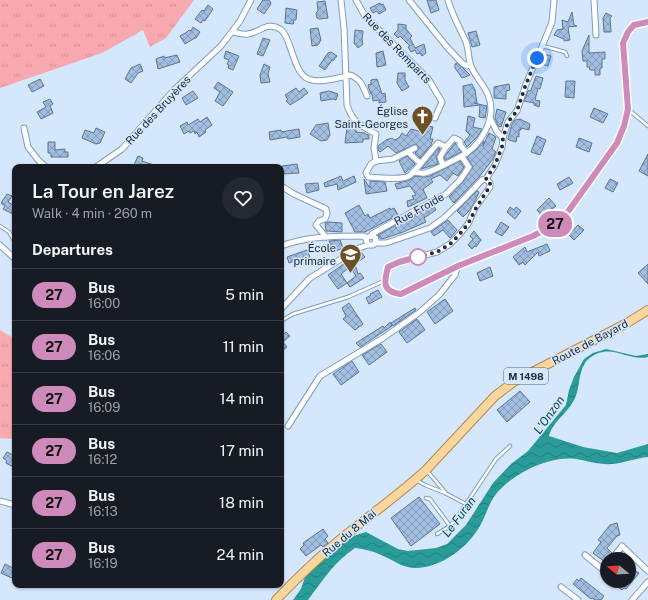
<!DOCTYPE html>
<meta charset="utf-8">
<style>
:root{--surface:#171b24;--page:#242831;--text:#f1f3f6;--muted:#9ea1a6;--line:#363941}
body{margin:0;font-family:"Public Sans",sans-serif;background:var(--page);color:var(--text);height:100vh;display:flex;flex-direction:column;font-size:15px;white-space:nowrap}
*{box-sizing:border-box;margin:0}
p{font-size:13px;color:var(--muted)}
.icon{flex:none;width:22px;height:22px;fill:none;stroke:currentColor;stroke-width:2;stroke-linecap:round;stroke-linejoin:round}
.map{position:relative;flex:1;overflow:hidden}
.panel{position:absolute;left:12px;top:164px;width:272px;height:424px;display:flex;flex-direction:column;background:var(--surface);border-radius:8px;box-shadow:0 1px 3px #0004}
.panel>*{flex:none}
.badge{padding:0 8px;border-radius:13px;font-size:14px;line-height:26px}
.needle{width:26px;rotate:288deg}
.buttons{position:absolute;left:600px;top:552px;display:grid;gap:8px}
.buttons a{display:grid;place-items:center;width:36px;height:36px;border-radius:50%;background:var(--surface);box-shadow:0 1px 3px #0004;font-size:20px}
.you{position:absolute;width:20px;height:20px;margin:-10px;border:3px solid #fff;border-radius:50%;background:#1a73e8;box-shadow:0 0 0 6px #1a73e833}
.map>.badge{position:absolute;translate:-50% -50%;box-shadow:0 0 0 2px #fff}
h2{padding:0 20px;font-size:15px;line-height:36px}
.round{display:grid;place-items:center;flex:none;width:42px;height:42px;border-radius:21px;background:var(--page)}
.overview{display:flex;align-items:center;justify-content:space-between;height:68px;padding:0 20px}
h1{font-size:19px;font-weight:600;line-height:30px}
ul{padding:0;list-style:none}
li{display:flex;align-items:center;gap:12px;height:52px;padding:0 20px;border-top:1px solid var(--line)}
li div{flex:1}
li b{display:block;font-size:15px}
li em{font-style:normal}
li .badge{min-width:44px;font-weight:700;text-align:center}
.map>svg:first-child{display:block}
.grass{fill:url(#grass-tufts)}
.water{fill:url(#water-waves)}
.building{fill:url(#building-cross-hatch);stroke:#5b7595;fill-rule:evenodd}
.lines{fill:none;stroke-linecap:round;stroke-linejoin:round}
.service-casing{stroke:#819cbe;stroke-width:4.5}
.minor-casing{stroke:#819cbe;stroke-width:7}
.primary-casing{stroke:#af8950;stroke-width:10}
.service{stroke:#fff;stroke-width:2.5}
.minor{stroke:#fff;stroke-width:5}
.primary{stroke:#fdd69d;stroke-width:8}
.line-casing{stroke:#fff;stroke-width:9}
.line{stroke:#ce8abb;stroke-width:6}
.walk{stroke:#212d3a;stroke-width:4;stroke-dasharray:0 7.2}
.stop-dot{fill:#fff;stroke:#ce8abb;stroke-width:2}
.labels{text-anchor:middle;dominant-baseline:central;stroke-width:3;stroke-linejoin:round;paint-order:stroke}
.shield{fill:#d5e7fd;stroke:#576574;stroke-width:1}
.shield-label{font-size:10px;font-weight:bold;fill:#212d3a}
.street-label{font-size:11px;fill:#212d3a;stroke:#d5e7fd}
.poi-label{font-size:11px;fill:#212d3a;stroke:#d5e7fd;text-anchor:end}
.water-label{font-size:12px;font-style:italic;fill:#084a4a;stroke:#d5e7fd}
</style>
<div class="map">
<svg width="648" height="600" viewBox="0 0 648 600">
<defs>
<pattern id="grass-tufts" width="24" height="20" patternUnits="userSpaceOnUse"><rect width="24" height="20" fill="#f8a9b0"/><path d="M3 7l-1-3M5 7V3M7 7l1-3M15 17l-1-3M17 17v-4M19 17l1-3" fill="none" stroke="#d49298"/></pattern>
<pattern id="water-waves" width="16" height="10" patternUnits="userSpaceOnUse"><rect width="16" height="10" fill="#299b99"/><path d="M0 5q4-4 8 0t8 0" fill="none" stroke="#237f7e"/></pattern>
<pattern id="building-cross-hatch" width="8" height="8" patternUnits="userSpaceOnUse"><rect width="8" height="8" fill="#a1bee1"/><path d="M0 0l8 8M0 8l8-8" fill="none" stroke="#839bb7"/></pattern>
</defs>
<rect width="100%" height="100%" fill="#d5e7fd"/>
<g class="grass">
<polygon points="0,0 194,0 166,38 150,47 143,30 102,53 0,88"/>
<polygon points="0,330 15,339 15,430 12,439 0,438"/>
</g>
<path class="water" d="M606,349L636,356L648,354V357C632,361 618,349 603,352C596,353 589,357 585,363C578,374 580,387 575,398C569,412 553,421 549,436L583,447L617,453L648,444V457C636,458 624,463 612,464C600,465 588,461 576,459C560,457 544,462 529,469C517,475 504,484 496,494C489,503 486,515 481,524C469,547 441,568 415,568C402,568 392,559 381,555C373,551 364,549 355,548C334,562 323,580 308,600H293L301,589L306,574L350,537L366,532L398,549L408,551L436,548L447,544L466,525L493,483L511,464L528,451L566,405L569,390L574,377L584,359L593,353Z"/>
<g class="building">
<polygon points="263,0 268,0 270,1 271,4 264,14 257,9"/>
<polygon points="427,0 436,0 439,10 431,13"/>
<polygon points="325,1 328,18 319,19 317,18 316,13 318,11 317,2"/>
<polygon points="380,3 381,5 383,4 386,10 379,14 377,11 373,13 370,8"/>
<polygon points="208,5 213,9 205,21 203,20 201,23 195,19 202,10 204,11"/>
<polygon points="286,8 297,10 296,20 294,20 293,24 285,23"/>
<polygon points="572,12 574,25 577,26 568,27 570,40 564,41 564,39 554,35 557,30 563,29 562,20 568,22"/>
<polygon points="606,13 612,16 610,18 611,32 604,32 603,18"/>
<polygon points="398,24 406,25 406,29 412,36 410,38 415,48 424,44 426,53 422,56 420,53 417,54 415,50 411,52 408,47 410,46 400,36 398,38 394,34 398,30"/>
<polygon points="193,27 200,32 196,38 195,38 185,44 180,36 187,32 189,30 191,31"/>
<polygon points="318,28 321,40 318,45 312,46 310,29"/>
<polygon points="355,30 363,31 362,40 363,44 358,48 354,43"/>
<polygon points="476,31 480,45 472,47 468,33"/>
<polygon points="589,35 589,53 605,52 605,59 602,59 602,68 600,68 600,75 595,75 595,70 590,70 589,67 587,67 587,61 583,61 582,51"/>
<polygon points="263,38 270,40 263,56 257,54"/>
<polygon points="226,51 239,56 233,70 228,68 229,65 227,64 229,60 224,58"/>
<polygon points="383,51 386,65 377,67 376,53"/>
<polygon points="331,52 337,56 333,61 332,60 325,70 319,66 328,53"/>
<polygon points="544,54 551,56 548,66 541,64"/>
<polygon points="177,55 180,62 158,69 156,59 164,56 164,58"/>
<polygon points="457,63 463,68 470,75 462,78 455,68 455,64"/>
<polygon points="140,64 143,71 138,73 131,83 125,79 131,68"/>
<polygon points="264,64 270,67 268,74 270,82 261,83 260,75"/>
<polygon points="398,73 405,73 405,80 409,87 402,91 397,83"/>
<polygon points="536,76 543,78 540,89 538,88 535,100 540,101 539,107 534,105 534,103 524,101 528,91 531,90"/>
<polygon points="40,79 44,86 32,92 28,85"/>
<polygon points="377,79 382,94 385,93 386,102 379,103 379,100 373,101 372,94 371,94 369,89 368,85 371,84 371,80"/>
<polygon points="566,81 575,81 574,98 565,97"/>
<polygon points="218,82 233,92 223,106 215,101 220,92 214,88"/>
<polygon points="472,84 475,90 477,103 474,103 487,106 485,118 479,117 480,105 464,107 463,86"/>
<polygon points="509,84 510,90 506,91 506,99 494,98 494,87"/>
<polygon points="296,88 299,92 304,88 308,93 303,96 303,97 290,105 286,101 288,100 285,95"/>
<polygon points="193,91 198,98 186,105 182,98"/>
<polygon points="329,91 338,94 336,100 333,99 321,101 320,93"/>
<polygon points="50,99 53,104 50,106 53,113 41,119 37,112 46,107 43,102"/>
<polygon points="594,108 608,114 603,123 590,117"/>
<polygon points="497,109 506,112 501,127 498,126 495,118"/>
<polygon points="468,116 475,118 473,127 482,129 477,137 467,147 464,142 470,135 466,131"/>
<polygon points="207,117 212,125 205,130 206,132 199,137 197,132 195,134 194,131 190,133 189,131 184,134 180,126 187,122 188,125 198,119 200,122"/>
<polygon points="520,119 530,124 529,130 521,128 521,130 519,130 519,137 517,136 516,142 509,140 508,139 512,124 515,120"/>
<polygon points="328,123 330,135 327,140 321,141 310,134 316,125"/>
<polygon points="353,124 356,126 356,132 365,133 365,134 369,135 369,139 363,139 363,142 345,143 347,127"/>
<polygon points="424,124 428,126 433,127 430,139 433,139 431,145 420,158 415,153 419,149 418,146 416,144 396,153 388,146 380,152 378,150 378,146 386,140 392,138 394,140 399,138 402,133 406,136 411,129 419,131 421,125"/>
<polygon points="96,128 105,132 100,143 96,144 82,138 85,130 94,133"/>
<polygon points="299,129 300,137 288,139 287,137 270,140 269,132 281,130 281,132"/>
<polygon points="489,133 496,137 492,149 496,152 493,159 479,177 454,203 449,197 463,182 473,167 467,157 476,150 484,141 483,146"/>
<polygon points="537,136 546,140 540,155 531,152"/>
<polygon points="579,138 592,143 589,152 576,147"/>
<polygon points="48,142 55,142 55,150 65,149 65,152 68,152 68,157 51,157 51,153 48,153"/>
<polygon points="455,143 461,152 445,160 444,157"/>
<polygon points="439,148 440,149 436,157 438,164 421,169"/>
<polygon points="648,154 648,176 639,171"/>
<polygon points="138,156 143,158 142,161 157,166 157,167 133,167"/>
<polygon points="407,156 415,164 405,173 399,161"/>
<polygon points="460,161 464,167 458,176 453,173 447,181 440,175 431,179 433,182 423,189 427,198 408,207 407,201 414,199 412,196 416,195 410,186 397,189 395,184 410,180 415,176 424,177 430,176"/>
<polygon points="297,164 299,173 283,174 282,166"/>
<polygon points="341,176 343,181 354,176 356,182 338,190 337,184 325,187 324,183"/>
<polygon points="569,177 573,183 560,190 557,184"/>
<polygon points="364,179 370,188 370,181 385,182 387,191 366,194"/>
<polygon points="610,179 618,183 613,192 605,188"/>
<polygon points="318,183 319,190 307,193 305,184"/>
<polygon points="477,191 479,192 474,203 469,211 463,217 457,211"/>
<polygon points="7,194 12,196 8,202 15,206 15,215 3,209 5,206 1,203"/>
<polygon points="549,198 556,206 542,216 537,210"/>
<polygon points="359,205 365,216 368,214 370,218 390,208 390,210 394,208 398,215 365,232 355,232 345,213"/>
<polygon points="433,205 436,210 424,218 426,222 403,232 382,239 380,238 378,235"/>
<polygon points="510,207 514,210 516,207 521,211 515,219 507,212"/>
<polygon points="448,220 457,230 450,238 443,230 434,236 431,232"/>
<polygon points="329,222 342,223 342,232 326,231 325,223"/>
<polygon points="501,222 509,227 502,236 495,232"/>
<polygon points="578,225 584,230 574,240 569,235"/>
<polygon points="474,231 481,240 476,247 475,246 472,249 468,245 473,239 470,236"/>
<polygon points="340,240 343,248 333,252 329,241"/>
<polygon points="547,244 550,251 539,256 538,252 525,265 523,262 519,265 513,257 525,247 527,252"/>
<polygon points="307,250 310,257 297,262 297,260 289,263 287,257"/>
<path d="M361,252L365,257L355,264L358,274L360,273L364,278L350,287L347,283L338,289L328,275ZM350,267L356,276L347,283L341,274Z"/>
<polygon points="648,264 648,284 638,273"/>
<polygon points="490,267 493,276 480,281 477,273"/>
<polygon points="378,290 382,297 369,304 366,298 371,295 370,294"/>
<polygon points="445,299 453,311 435,324 427,312"/>
<polygon points="349,303 363,324 355,330 343,319 346,316 342,308"/>
<polygon points="415,308 416,310 393,326 391,323"/>
<polygon points="417,319 425,330 407,343 399,332"/>
<polygon points="390,322 392,326 360,347 356,343 383,326 384,328"/>
<polygon points="286,332 290,336 283,342 287,347 281,352 281,336"/>
<polygon points="381,344 387,352 369,365 362,355"/>
<polygon points="352,361 359,372 341,385 333,374"/>
<polygon points="520,391 530,402 507,422 497,410"/>
<polygon points="7,452 15,456 15,468 6,463 7,461 3,458"/>
<polygon points="419,497 440,524 411,546 391,518"/>
<polygon points="617,523 620,535 617,536 607,548 612,553 605,562 593,553 601,542 598,540 610,525"/>
<polygon points="323,529 328,536 325,539 328,543 323,547 321,545 306,556 300,549 304,545 303,543"/>
<polygon points="5,564 15,569 12,578 1,573"/>
<polygon points="629,567 639,573 626,589 624,588 622,590 610,581 629,581"/>
<polygon points="581,578 604,596 601,600 595,600 592,598 591,599 573,584 577,579 579,581"/>
</g>
<g class="lines">
<defs>
<g id="service">
<polyline points="543,46 565,52 567,56"/>
<polyline points="629,110 648,126"/>
<polyline points="0,226 9,232 15,242"/>
<polyline points="281,321 293,314 348,297 384,281"/>
<polyline points="428,472 445,492"/>
<polyline points="416,480 425,485 445,493 466,504"/>
<polyline points="426,498 430,499 450,526 456,519 496,459 510,446"/>
<polyline points="437,534 450,526"/>
</g>
<g id="minor">
<path d="M341,0L344,28L347,105C353,123 360,125 376,134L374,148L376,161L371,164L366,173L368,177C379,177 399,181 409,176C413,174 433,148 438,143L446,147"/>
<polyline points="356,0 365,16 429,80 442,102 435,118"/>
<polyline points="409,0 447,47 462,63 467,66 470,65"/>
<polyline points="594,0 596,35"/>
<path d="M233,32C238,33 243,35 248,34C260,32 268,21 280,29C285,32 287,39 289,44C300,75 301,87 338,78C343,77 346,76 350,75C361,79 363,86 367,96"/>
<polyline points="490,118 497,132 503,138"/>
<polyline points="24,128 28,147 39,161 46,167"/>
<polyline points="408,152 420,163"/>
<polyline points="376,161 393,159 415,148"/>
<polyline points="443,165 440,157 446,147 454,138 460,141 460,145 467,153"/>
<polyline points="96,167 122,149 174,90 221,46 240,21 251,0"/>
<path d="M413,172C417,172 421,174 425,173C436,170 448,163 458,158C480,148 498,118 488,95C484,84 475,77 471,66C468,59 469,50 466,42C460,28 452,15 448,0"/>
<path d="M486,179L490,183V187L475,208L468,224L459,235L450,244L437,252L399,262L388,267C384,282 382,292 401,294L458,266L533,237L554,225L567,213L617,143L624,126L628,109L623,43L628,32L634,25L648,22"/>
<polyline points="281,186 294,194 326,209 327,214 325,219 319,221 316,225 326,237"/>
<polyline points="373,236 372,234 377,231 446,194 460,180 469,167 462,157"/>
<polyline points="375,243 386,243 430,228 444,218 464,199 482,180 486,179 495,165 502,147 503,138 508,122 517,111 526,84 548,32 552,22 554,0"/>
<polyline points="0,245 15,259"/>
<path d="M281,246C308,236 336,236 364,236L366,239"/>
<polyline points="281,309 310,278 341,259 356,249 368,245 373,245 375,243 376,239 373,236 368,237 366,239 368,245"/>
<polyline points="288,426 320,376 383,338 420,312 439,295 455,275 458,266"/>
<polyline points="0,501 15,505"/>
<polyline points="585,555 607,573"/>
<polyline points="612,559 622,546 648,571"/>
<polyline points="603,570 607,565"/>
<polyline points="561,587 578,600"/>
<polyline points="632,600 648,582"/>
</g>
<path id="primary" d="M276,600C300,575 325,551 352,530C377,510 403,491 426,470L495,396L515,381L627,323L648,310"/>
</defs>
<use href="#service" class="service-casing"/>
<use href="#minor" class="minor-casing"/>
<use href="#primary" class="primary-casing"/>
<use href="#service" class="service"/>
<use href="#minor" class="minor"/>
<use href="#primary" class="primary"/>
</g>
<g class="lines">
<defs>
<path id="line" d="M418,257L399,262L388,267C384,282 382,292 401,294L458,266L533,236L554,225L567,213L617,143L624,126L628,109L623,43L628,32L634,25L648,22"/>
</defs>
<use href="#line" class="line-casing"/>
<use href="#line" class="line"/>
<polyline class="walk" points="418,257 437,252 450,244 459,235 468,224 476,208 490,186 490,182 486,179 495,165 502,147 503,138 508,122 517,111 526,84 537,58"/>
</g>
<defs>
<symbol id="church-pin" viewBox="-11 -11 22 30"><path d="M0 17L-7.5 6A9.5 9.5 0 1 1 7.5 6Z" fill="#6e5025" stroke="#d5e7fd"/><path d="M-1.2-6h2.4v3.5h3.3v2.4h-3.3V6h-2.4V-.1h-3.3v-2.4h3.3Z" fill="#fff"/></symbol>
<symbol id="school-pin" viewBox="-11 -11 22 30"><path d="M0 17L-7.5 6A9.5 9.5 0 1 1 7.5 6Z" fill="#6e5025" stroke="#d5e7fd"/><path d="M0-5L7-2L0 1L-7-2ZM-4 1L0 2.5L4 1V4Q0 6-4 4Z" fill="#fff"/></symbol>
</defs>
<g fill-rule="evenodd">
<use href="#church-pin" x="410" y="104" width="25" height="34"/>
<use href="#school-pin" x="338" y="242" width="25" height="34"/>
</g>
<circle class="stop-dot" cx="418" cy="257" r="8"/>
<g class="labels">
<rect class="shield" x="504" y="368" width="44" height="16" rx="3"/>
<g class="shield-label">
<text x="526" y="376">M 1498</text>
</g>
<g class="street-label">
<text transform="translate(397 48) rotate(46)">Rue des Remparts</text>
<text transform="translate(158 110) rotate(-47)">Rue des Bruyères</text>
<text transform="translate(419 209) rotate(-29)">Rue Froide</text>
<text transform="translate(590 342) rotate(-28)">Route de Bayard</text>
<text transform="translate(349 533) rotate(-40)">Rue du 8 Mai</text>
</g>
<g class="poi-label">
<text x="408" y="111">Église<tspan x="408" dy="13">Saint-Georges</tspan></text>
<text x="336" y="248">École<tspan x="336" dy="13">primaire</tspan></text>
</g>
<g class="water-label">
<text transform="translate(549 415) rotate(-55)">L'Onzon</text>
<text transform="translate(459 517) rotate(-53)">Le Furan</text>
</g>
</g>
</svg>
<div class="buttons">
<a><svg class="needle" viewBox="-14 -14 28 28"><path d="M0-13l5 13h-10z" fill="#e53935"/><path d="M0 13l5-13h-10z" fill="#9ea1a6"/></svg></a>
</div>
<div class="you" style="left:537px;top:58px"></div>
<b class="badge" style="left:555px;top:224px;background:#ce8abb;color:#111">27</b>
<section class="panel">
<div class="overview"><div><h1>La Tour en Jarez</h1><p>Walk · 4 min · 260 m</p></div><a class="round"><svg class="icon" aria-label="heart" viewBox="0 0 24 24"><path d="M12 20l-8-8c-3-5 5-10 8-4 3-6 11-1 8 4z"/></svg></a></div>
<h2>Departures</h2>
<ul>
<li><span class="badge" style="background:#ce8abb;color:#111">27</span><div><b>Bus</b><p>16:00</p></div><em>5 min</em></li>
<li><span class="badge" style="background:#ce8abb;color:#111">27</span><div><b>Bus</b><p>16:06</p></div><em>11 min</em></li>
<li><span class="badge" style="background:#ce8abb;color:#111">27</span><div><b>Bus</b><p>16:09</p></div><em>14 min</em></li>
<li><span class="badge" style="background:#ce8abb;color:#111">27</span><div><b>Bus</b><p>16:12</p></div><em>17 min</em></li>
<li><span class="badge" style="background:#ce8abb;color:#111">27</span><div><b>Bus</b><p>16:13</p></div><em>18 min</em></li>
<li><span class="badge" style="background:#ce8abb;color:#111">27</span><div><b>Bus</b><p>16:19</p></div><em>24 min</em></li>
</ul>
</section>
</div>
